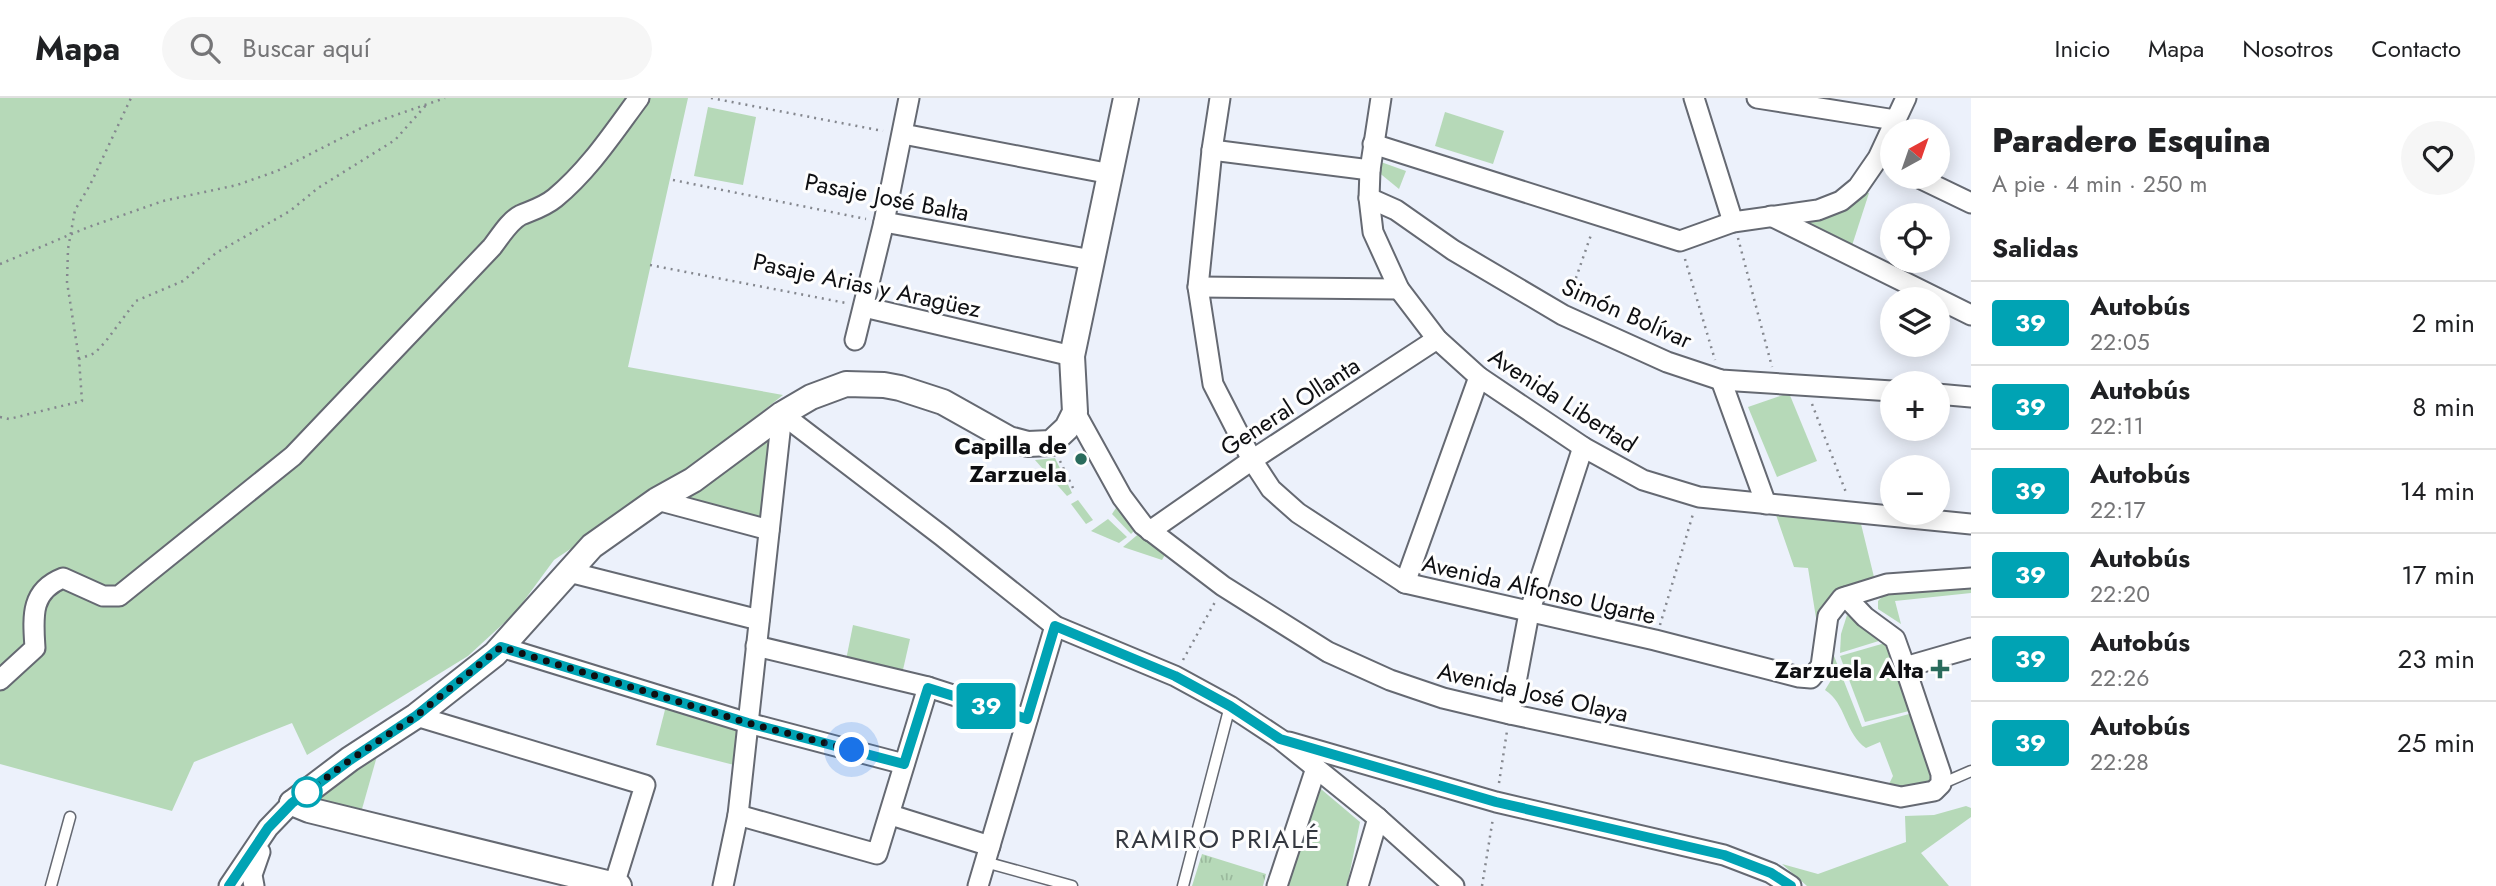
<!DOCTYPE html>
<html lang="es">
<meta charset="utf-8">
<style>
:root{--surface:#fff;--page:#f6f6f6;--text:#202124;--muted:#757577;--line:#e0e0e0}
body{margin:0;font-family:Jost,sans-serif;background:var(--page);color:var(--text);height:100vh;display:flex;flex-direction:column;font-size:26px;white-space:nowrap}
*{box-sizing:border-box;margin:0}
p{font-size:23px;color:var(--muted)}
.icon{flex:none;width:38px;height:38px;fill:none;stroke:currentColor;stroke-width:2;stroke-linecap:round;stroke-linejoin:round}
.map{position:relative;flex:1;overflow:hidden}
.panel{display:flex;flex-direction:column;background:var(--surface);width:525px}
.panel>*{flex:none}
.badge{padding:0 14px;border-radius:5px;font-size:24px;line-height:46px}
.needle{width:46px;rotate:40deg}
.tools{position:absolute;left:1880px;top:21px;display:grid;gap:14px}
.tools a{display:grid;place-items:center;width:70px;height:70px;border-radius:50%;background:var(--surface);box-shadow:0 4px 18px #0003;font-size:35px}
.you{position:absolute;width:35px;height:35px;margin:-18px;border:5px solid #fff;border-radius:50%;background:#1a73e8;box-shadow:0 0 0 10px #1a73e833}
.map>.badge{position:absolute;translate:-50% -50%;box-shadow:0 0 0 4px #fff}
h2{padding:0 21px;font-size:26px;line-height:63px}
.round{display:grid;place-items:center;flex:none;width:74px;height:74px;border-radius:37px;background:var(--page)}
.summary{display:flex;align-items:center;justify-content:space-between;height:119px;padding:0 21px}
h1{font-size:33px;font-weight:800;line-height:52px}
ul{padding:0;list-style:none}
li{display:flex;align-items:center;gap:21px;height:84px;padding:0 21px;border-top:2px solid var(--line)}
li div{flex:1}
li b{display:block;font-size:26px}
li em{font-style:normal}
li .badge{min-width:77px;font-weight:700;text-align:center}
header{display:flex;align-items:center;gap:42px;box-sizing:border-box;height:98px;padding:0 35px;background:var(--surface);border-bottom:2px solid var(--line)}
header strong{font-size:33px}
nav{display:flex;gap:38px;margin-inline-start:auto;font-size:24px}
.search{width:490px;height:63px;background:var(--page);display:flex;align-items:center;gap:18px;box-sizing:border-box;padding:0 24px;border-radius:38px;color:var(--muted);font-size:26px}
main{display:flex;flex:1;min-height:0}
.map>svg:first-child{display:block}
.green{fill:#b6d9b8}
.park{fill:url(#park-tufts)}
.lines{fill:none;stroke-linecap:round;stroke-linejoin:round}
.service-casing{stroke:#656972;stroke-width:13}
.minor-casing{stroke:#656972;stroke-width:23}
.tertiary-casing{stroke:#656972;stroke-width:28}
.path{stroke:#84878e;stroke-width:2.5;stroke-dasharray:2 5;stroke-linecap:butt}
.service{stroke:#fff;stroke-width:10}
.minor{stroke:#fff;stroke-width:19}
.tertiary{stroke:#fff;stroke-width:24}
.line-casing{stroke:#fff;stroke-width:16}
.line{stroke:#00a3b4;stroke-width:10}
.walk{stroke:#0e0f12;stroke-width:7;stroke-dasharray:0 12.6}
.poi-dot{fill:#296b5c;stroke:#fefefe;stroke-width:2.5}
.stop-dot{fill:#fff;stroke:#00a3b4;stroke-width:3.5}
.labels{text-anchor:middle;dominant-baseline:central;stroke-width:6;stroke-linejoin:round;paint-order:stroke}
.street-label{font-size:24px;fill:#0e0f12;stroke:#fefefe}
.poi-label{font-size:24px;font-weight:bold;fill:#0e0f12;stroke:#fefefe;text-anchor:end}
.neighbourhood-label{font-size:26px;letter-spacing:2px;fill:#353941;stroke:#fefefe}
</style>
<header>
<strong>Mapa</strong>
<div class="search"><svg class="icon" aria-label="search" viewBox="0 0 24 24"><circle cx="10" cy="10" r="6"/><path d="M15 15l6 6"/></svg>Buscar aquí</div>
<nav><a>Inicio</a><a>Mapa</a><a>Nosotros</a><a>Contacto</a></nav>
</header>
<main>
<div class="map">
<svg width="1971" height="788" viewBox="0 0 1971 788">
<defs>
<pattern id="park-tufts" width="24" height="20" patternUnits="userSpaceOnUse" patternTransform="scale(1.75)"><rect width="24" height="20" fill="#b6d9b8"/><path d="M3 7l-1-3M5 7V3M7 7l1-3M15 17l-1-3M17 17v-4M19 17l1-3" fill="none" stroke="#9bb99d"/></pattern>
</defs>
<rect width="100%" height="100%" fill="#ecf1fb"/>
<g class="green">
<polygon points="0,0 688,0 628,269 783,297 691,370 554,462 515,515 468,558 307,657 292,625 194,664 172,713 0,666"/>
<polygon points="708,9 756,19 743,87 694,78"/>
<polygon points="1445,14 1504,33 1493,66 1435,48"/>
<polygon points="1381,64 1406,73 1399,91 1377,73"/>
<polygon points="1862,93 1869,95 1847,163 1770,128"/>
<polygon points="1789,295 1817,363 1777,379 1748,309"/>
<polygon points="782,316 769,432 657,402"/>
<polygon points="1055,360 1072,395 1067,398 1035,362"/>
<polygon points="1078,402 1093,422 1086,426 1071,406"/>
<polygon points="1118,407 1137,430 1131,436 1112,416"/>
<path d="M1775,414L1861,426L1874,479C1844,489 1830,496 1817,526L1808,470L1794,469Z"/>
<polygon points="1108,421 1127,439 1119,445 1091,433"/>
<polygon points="1142,433 1166,455 1162,462 1123,449"/>
<polygon points="1971,489 1971,495 1895,503 1901,526 1878,511 1878,503 1886,495"/>
<polygon points="1847,517 1882,542 1840,555 1841,536"/>
<polygon points="853,527 910,541 902,576 846,562"/>
<polygon points="1885,545 1909,613 1865,624 1840,558"/>
<path d="M1834,558L1862,629L1909,616L1935,672L1933,683C1919,692 1904,692 1888,688L1893,678L1880,644L1866,650C1845,636 1846,605 1825,592L1833,579L1831,559Z"/>
<polygon points="667,604 748,625 734,667 656,647"/>
<polygon points="379,651 362,711 308,702"/>
<polygon points="1315,686 1360,724 1347,788 1286,788"/>
<polygon points="1966,708 1971,710 1971,719 1921,755 1949,788 1807,788 1782,766 1818,776 1906,744 1905,718 1934,717"/>
</g>
<polygon class="park" points="1202,756 1266,776 1263,788 1192,788"/>
<g class="lines">
<defs>
<g id="service">
<polyline points="1941,686 1971,673"/>
<polyline points="985,764 1072,788"/>
<polyline points="51,788 70,719"/>
<polyline points="1183,788 1230,608"/>
</g>
<g id="minor">
<polyline points="1220,0 1212,52 1198,189 1213,286 1252,362 1271,391 1298,415 1405,485 1655,542 1799,579 1811,580 1821,568 1828,518 1842,500 1887,486 1971,480"/>
<polyline points="1381,0 1370,72 1369,100 1373,134 1399,191 1437,241 1479,279 1583,349 1643,382 1699,399 1971,426"/>
<polyline points="1694,0 1733,124"/>
<polyline points="1757,0 1895,22"/>
<polyline points="903,36 1111,76"/>
<polyline points="1373,46 1680,143 1733,124 1818,112 1841,103 1858,89 1878,60 1906,0"/>
<polyline points="1212,52 1370,72"/>
<polyline points="1917,79 1971,105"/>
<polyline points="1369,100 1396,112 1453,152 1563,217 1667,264 1721,282 1892,293"/>
<polyline points="1771,118 1971,217"/>
<polyline points="884,124 1092,162"/>
<polyline points="1198,189 1399,191"/>
<polyline points="864,209 1072,258"/>
<polyline points="855,242 884,124 909,0"/>
<polyline points="1721,282 1766,406"/>
<polyline points="1937,296 1971,299"/>
<polyline points="1075,314 1122,399 1143,427 1223,488 1328,554 1390,582 1443,600 1510,616 1901,699 1934,693 1941,686 1941,676 1905,569 1971,550"/>
<polyline points="782,316 942,438 1055,528 1175,578 1230,608 1280,641 1378,720 1454,788"/>
<polyline points="657,402 769,432"/>
<polyline points="1150,433 1252,362 1437,241"/>
<polyline points="569,474 759,522"/>
<polyline points="1405,485 1479,279"/>
<polyline points="1846,499 1865,519 1895,541 1905,569"/>
<polyline points="756,548 928,589 1027,621"/>
<polyline points="501,549 748,625 904,666"/>
<path d="M0,582L35,550C33,519 30,493 63,480L103,498H119L293,358L492,149C500,139 509,123 521,117C533,112 544,109 555,100C589,72 613,35 639,0"/>
<polyline points="1510,616 1529,515 1583,349"/>
<polyline points="416,618 645,687 614,787"/>
<polyline points="1289,644 1496,704 1724,757 1771,775 1791,788"/>
<polyline points="738,717 877,756 928,589"/>
<polyline points="891,717 990,748"/>
<polyline points="229,788 268,730 292,705"/>
<polyline points="254,788 252,777 260,754"/>
<polyline points="723,788 738,717 782,316"/>
<polyline points="978,788 1055,528"/>
<polyline points="1277,788 1316,670"/>
<polyline points="1358,788 1378,720"/>
</g>
<g id="tertiary">
<polyline points="292,705 350,661 416,618 495,556 592,448 657,402 693,382 782,316 811,299 846,286 884,287 900,290 943,304 1009,341 1028,346 1051,345 1067,330 1075,314 1072,258 1126,0"/>
<polyline points="292,705 309,712 619,788"/>
</g>
</defs>
<use href="#service" class="service-casing"/>
<use href="#minor" class="minor-casing"/>
<use href="#tertiary" class="tertiary-casing"/>
<g class="path">
<polyline points="711,0 883,33"/>
<polyline points="673,82 866,121"/>
<polyline points="1738,140 1772,269"/>
<polyline points="1685,161 1715,262"/>
<polyline points="0,166 86,130 163,103 237,87 277,73 367,27 445,0"/>
<polyline points="650,167 846,205"/>
<polyline points="1569,200 1592,134"/>
<polyline points="79,261 67,184 68,151 75,112 90,87 131,0"/>
<polyline points="1812,306 1847,397"/>
<polyline points="0,319 9,321 82,303 79,261 95,255 106,243 136,203 183,183 216,155 290,113 318,90 395,42 427,6"/>
<polyline points="1060,363 1074,392"/>
<polyline points="1660,527 1693,416"/>
<polyline points="1183,562 1215,504"/>
<polyline points="1499,685 1507,633"/>
<polyline points="1482,788 1493,720"/>
</g>
<use href="#service" class="service"/>
<use href="#minor" class="minor"/>
<use href="#tertiary" class="tertiary"/>
</g>
<g class="lines">
<defs>
<polyline id="line" points="229,788 268,730 292,705 350,662 416,618 501,549 748,625 904,666 928,590 1027,621 1055,528 1175,578 1230,608 1280,641 1496,704 1724,757 1771,775 1791,788"/>
</defs>
<use href="#line" class="line-casing"/>
<use href="#line" class="line"/>
<polyline class="walk" points="307,694 350,662 416,618 501,549 748,625 852,652"/>
</g>
<g class="poi-dot">
<circle cx="1081" cy="361" r="7"/>
<path d="M1936.5 560.5h7v7h7v7h-7v7h-7v-7h-7v-7h7z"/>
</g>
<circle class="stop-dot" cx="307" cy="694" r="14"/>
<g class="labels">
<g class="street-label">
<text transform="translate(887 99) rotate(11)">Pasaje José Balta</text>
<text transform="translate(867 187) rotate(12)">Pasaje Arias y Aragüez</text>
<text transform="translate(1627 215) rotate(24)">Simón Bolívar</text>
<text transform="translate(1563 302) rotate(33)">Avenida Libertad</text>
<text transform="translate(1290 308) rotate(-33)">General Ollanta</text>
<text transform="translate(1539 491) rotate(13)">Avenida Alfonso Ugarte</text>
<text transform="translate(1533 594) rotate(13)">Avenida José Olaya</text>
</g>
<g class="poi-label">
<text x="1067" y="347">Capilla de<tspan x="1067" dy="28">Zarzuela</tspan></text>
<text x="1924" y="571">Zarzuela Alta</text>
</g>
<g class="neighbourhood-label">
<text x="1218" y="741">RAMIRO PRIALÉ</text>
</g>
</g>
</svg>
<div class="tools">
<a><svg class="needle" viewBox="-14 -14 28 28"><path d="M0-13l5 13h-10z" fill="#e53935"/><path d="M0 13l5-13h-10z" fill="#757577"/></svg></a>
<a><svg class="icon" aria-label="locate" viewBox="0 0 24 24"><circle cx="12" cy="12" r="6"/><path d="M12 2v4M12 18v4M2 12h4M18 12h4"/></svg></a>
<a><svg class="icon" aria-label="layers" viewBox="0 0 24 24"><path d="M12 4l9 5-9 5-9-5zM3 14l9 5 9-5"/></svg></a>
<a>+</a>
<a>−</a>
</div>
<div class="you" style="left:852px;top:652px"></div>
<b class="badge" style="left:986px;top:608px;background:#00a3b4;color:#fff">39</b>
</div>
<section class="panel">
<div class="summary"><div><h1>Paradero Esquina</h1><p>A pie · 4 min · 250 m</p></div><a class="round"><svg class="icon" aria-label="heart" viewBox="0 0 24 24"><path d="M12 20l-8-8c-3-5 5-10 8-4 3-6 11-1 8 4z"/></svg></a></div>
<h2>Salidas</h2>
<ul>
<li><span class="badge" style="background:#00a3b4;color:#fff">39</span><div><b>Autobús</b><p>22:05</p></div><em>2 min</em></li>
<li><span class="badge" style="background:#00a3b4;color:#fff">39</span><div><b>Autobús</b><p>22:11</p></div><em>8 min</em></li>
<li><span class="badge" style="background:#00a3b4;color:#fff">39</span><div><b>Autobús</b><p>22:17</p></div><em>14 min</em></li>
<li><span class="badge" style="background:#00a3b4;color:#fff">39</span><div><b>Autobús</b><p>22:20</p></div><em>17 min</em></li>
<li><span class="badge" style="background:#00a3b4;color:#fff">39</span><div><b>Autobús</b><p>22:26</p></div><em>23 min</em></li>
<li><span class="badge" style="background:#00a3b4;color:#fff">39</span><div><b>Autobús</b><p>22:28</p></div><em>25 min</em></li>
</ul>
</section>
</main>
